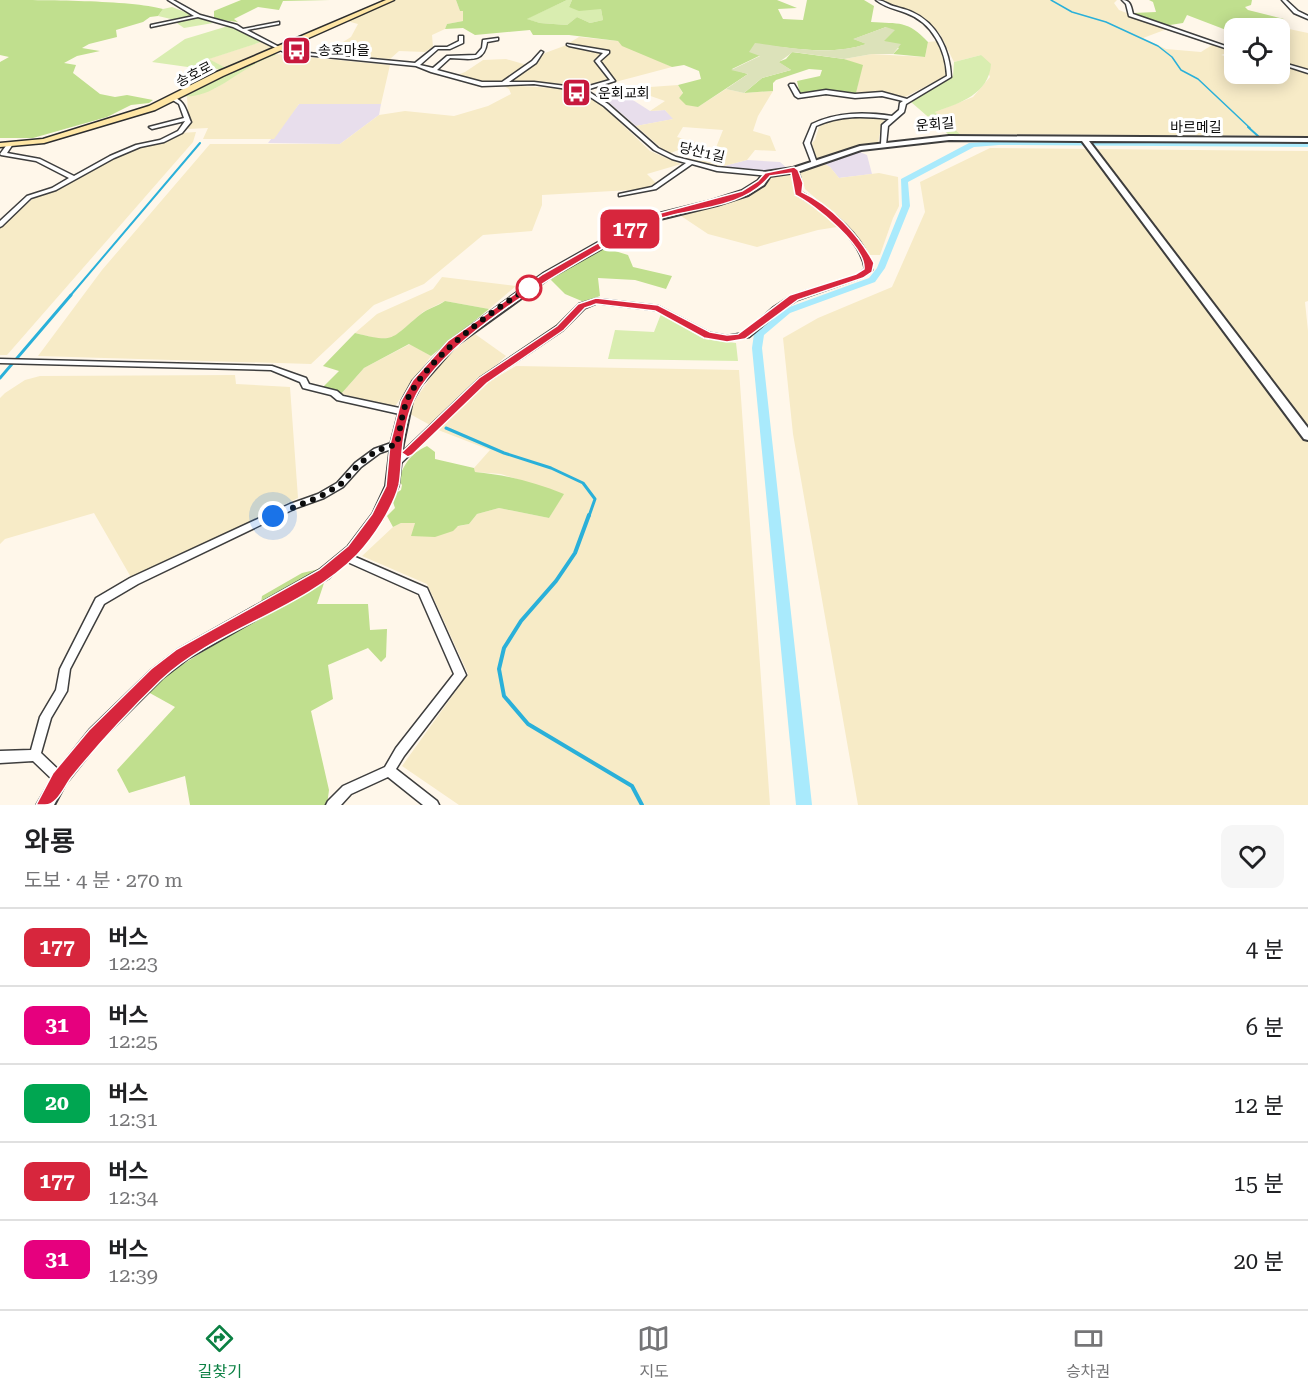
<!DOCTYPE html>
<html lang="ko">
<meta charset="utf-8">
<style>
:root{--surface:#fff;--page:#f6f6f6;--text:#202124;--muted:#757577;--line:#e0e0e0;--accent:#0b8043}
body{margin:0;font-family:"Roboto Serif","Noto Sans KR",serif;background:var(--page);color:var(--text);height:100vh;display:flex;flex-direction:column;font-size:22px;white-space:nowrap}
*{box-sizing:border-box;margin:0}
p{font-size:20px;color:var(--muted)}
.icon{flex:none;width:33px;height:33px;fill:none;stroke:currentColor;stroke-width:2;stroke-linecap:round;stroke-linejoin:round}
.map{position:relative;height:805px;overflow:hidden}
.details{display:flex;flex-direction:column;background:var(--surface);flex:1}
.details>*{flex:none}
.badge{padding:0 12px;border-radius:9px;font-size:21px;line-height:39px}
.controls{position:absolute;left:1224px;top:18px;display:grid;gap:12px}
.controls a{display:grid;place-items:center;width:66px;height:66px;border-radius:12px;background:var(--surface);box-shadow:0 3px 15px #0003;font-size:30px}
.you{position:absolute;width:30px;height:30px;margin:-15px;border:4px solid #fff;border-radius:50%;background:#1a73e8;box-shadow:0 0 0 9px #1a73e833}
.map>.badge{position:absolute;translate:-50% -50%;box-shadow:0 0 0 3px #fff}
.round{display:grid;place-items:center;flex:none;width:63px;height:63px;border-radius:12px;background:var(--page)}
.headline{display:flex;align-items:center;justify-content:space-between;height:102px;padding:0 24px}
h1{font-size:28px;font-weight:600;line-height:45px}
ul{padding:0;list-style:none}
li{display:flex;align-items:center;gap:18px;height:78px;padding:0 24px;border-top:2px solid var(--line)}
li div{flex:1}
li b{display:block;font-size:22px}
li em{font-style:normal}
li .badge{min-width:66px;font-weight:700;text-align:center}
.tab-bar{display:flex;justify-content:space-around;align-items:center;height:84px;border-top:2px solid var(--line);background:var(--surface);font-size:16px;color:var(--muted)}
.tab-bar a{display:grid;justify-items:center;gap:3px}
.tab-bar .selected{color:var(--accent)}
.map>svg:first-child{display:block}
.industrial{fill:#e8deec}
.farmland{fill:#f7ebc7}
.green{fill:#d9edb0}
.forest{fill:#c0df8e}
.cemetery{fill:#dce2ba}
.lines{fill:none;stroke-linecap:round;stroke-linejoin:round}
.stream-far3{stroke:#2ab0d9;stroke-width:1.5}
.stream-far2{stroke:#2ab0d9;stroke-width:2}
.stream-far1{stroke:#2ab0d9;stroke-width:3}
.stream{stroke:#2ab0d9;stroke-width:4}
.canal{fill:#a9eafc;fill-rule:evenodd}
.minor-casing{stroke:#3e3e3e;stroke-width:3}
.tertiary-casing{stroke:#3e3e3e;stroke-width:4}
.secondary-casing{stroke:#2d2d2d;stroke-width:3}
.minor{fill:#fff;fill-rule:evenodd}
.tertiary{fill:#fff;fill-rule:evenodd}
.secondary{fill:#ffe6a5;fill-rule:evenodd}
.line{fill:#d7263d;stroke:#fff;stroke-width:1.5;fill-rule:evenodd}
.walk{stroke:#0b0b0b;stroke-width:6;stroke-dasharray:0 10.8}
.stop-dot{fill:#fff;stroke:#d7263d;stroke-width:3}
.labels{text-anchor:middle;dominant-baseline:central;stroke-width:6;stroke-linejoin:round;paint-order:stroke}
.far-poi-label{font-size:14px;fill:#0b0b0b;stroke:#fff;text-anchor:start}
.far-street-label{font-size:14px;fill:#0b0b0b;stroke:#fff}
</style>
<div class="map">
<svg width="1308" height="805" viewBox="0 0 1308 805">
<rect width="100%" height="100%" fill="#fff7ea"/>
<g class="industrial">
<polygon points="625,95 650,111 665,110 674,119 636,126 605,99"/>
<polygon points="299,104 381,104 379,115 340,144 268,143"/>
<polygon points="860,152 867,155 872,174 839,178 830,167 823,163"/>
<polygon points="747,160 780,162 788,169 767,172 720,167"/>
</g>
<g class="farmland">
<polygon points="396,0 456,0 460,11 463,11 463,21 447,24 445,29 432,35 433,47 425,52 399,51 390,59 324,54 351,37 358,24 347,21"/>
<polygon points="883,0 1117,0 1114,3 1119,10 1167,29 1143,38 1166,49 1201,52 1212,45 1232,51 1221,55 1234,59 1234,74 1280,74 1280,65 1308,73 1308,136 960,134 935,112 973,97 990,77 981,55 954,62 940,34 925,21 888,5"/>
<polygon points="1289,29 1308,33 1308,71 1280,62 1289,57 1280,54 1280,33"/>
<polygon points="579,37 618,41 672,67 585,90 563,84 511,81 545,53 564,46"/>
<polygon points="938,41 944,60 946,76 905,97 887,93 856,93 862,66 844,59 872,54 925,57 928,42"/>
<polygon points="261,42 277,48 226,68 208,59"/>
<polygon points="275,54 390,65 381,104 299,104 274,139 203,139 208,128 188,129 191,119 188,113 187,97 216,88 250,66"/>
<polygon points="506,59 527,65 503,82 496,83 476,82 455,76 465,72 483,60"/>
<polygon points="502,85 570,89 600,103 650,151 681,164 647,174 656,183 648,189 542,195 542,205 532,231 483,235 424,284 374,305 311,364 38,356 102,270 210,144 340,144 379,115 405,111 454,116 488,106 511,94 509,89"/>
<polygon points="678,85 683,94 679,98 698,107 726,89 744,93 773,91 758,116 753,131 770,136 776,151 755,150 747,160 720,167 690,161 715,150 723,130 683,127 677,137 697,143 668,154 636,126 673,119 665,110 650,111 665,101 636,91 650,87"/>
<polygon points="857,117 885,118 881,128 878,143 816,159 812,143 815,140 819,127 831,120"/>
<polygon points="196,132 193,142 7,355 0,355 0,228 36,196 60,188 100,165 139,147 164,142 181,133"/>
<polygon points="990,148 1308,151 1308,301 1305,302 1308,331 1308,805 858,805 793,434 783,338 818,318 892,287 925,212 920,182"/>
<polygon points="823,163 830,167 839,178 879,173 898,177 899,206 893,218 880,255 869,255 828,209 805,189 800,171"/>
<polygon points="790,172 795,194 824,213 837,227 818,230 757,247 708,234 678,214 755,190 771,177"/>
<polygon points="442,277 516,286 489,309 445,301 423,312 393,338 379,339 355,333 377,314 433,289"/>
<polygon points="475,334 506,356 430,425 410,414 413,403 444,358"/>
<polygon points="410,344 431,356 395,406 341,394 364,368"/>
<polygon points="516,366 739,370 770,805 459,805 402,766 468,674 427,584 362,556 393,527 401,523 415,523 412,536 469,524 477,514 499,508 549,518 563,494 501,474 475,472 474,468 490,450 433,428 490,381"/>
<polygon points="235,375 236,384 290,387 298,498 132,579 94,513 5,539 0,544 0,398 5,393 25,380 40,376"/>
</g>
<g class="green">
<polygon points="567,0 572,0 569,7 601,9 603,20 590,23 577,17 567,25 540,23 526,19"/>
<polygon points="172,7 213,23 184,28 171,19 158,16 163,9"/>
<polygon points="228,26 237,28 261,42 209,59 226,68 222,71 212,67 202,69 152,62 185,39"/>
<path d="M274,53L276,55C267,58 258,62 250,67C230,78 206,100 181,96Z"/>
<path d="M981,55L991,64C989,94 960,103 935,112L960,134L949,135L911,102L953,76L954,62Z"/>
<polygon points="661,314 704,339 736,343 738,361 608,359 615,330 654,332"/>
</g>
<g class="forest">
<path d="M0,0C40,0 131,0 163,9L158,16L150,17L143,22L116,30L117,37L89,44L82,48L100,51L77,56L64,63L76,65L73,73L100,94L115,97L127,95L153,100L149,103L131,105L107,117L33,138H0V62L9,57L0,55Z"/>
<polygon points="241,0 330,0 283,1 279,10 258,7 234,19 238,22 214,19 214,11"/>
<path d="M456,0H567L527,19L540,23L567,25L577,17L590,23L603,20L601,9L579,11L569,7L572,0H777L797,8L778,9L783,19L803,20L807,0H864L874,6L871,22C899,24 908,20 928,42L925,57L893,54L899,48L883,41L886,27L854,39L867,44C831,56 793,48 755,44L761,55L732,69L748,74L698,107L686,105L679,98L683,93L678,85L701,79L699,71L684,65L672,67L622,46L618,41L569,35H533L530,30L475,35L463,28L445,29L447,24L463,21V11H460Z"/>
<polygon points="1149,0 1252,0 1251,5 1245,7 1248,10 1284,19 1260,28 1234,28 1234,33 1187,15 1183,23 1163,26 1133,13 1156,12 1153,2"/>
<polygon points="792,52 844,59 863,65 856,93 800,94 797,81 820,76 822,70 809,69 776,80 773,83 773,91 744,93 762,78 791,70 778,62 786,59"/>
<polygon points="602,247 628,255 633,267 672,276 666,289 635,280 598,278 600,296 584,302 565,294 548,277"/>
<path d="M445,301L489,309L431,356L409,344L364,368L341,394L323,387L339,371L323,366L355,333C396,343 389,340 421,314C427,309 438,306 445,301Z"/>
<path d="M427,446L435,452V459L474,468L475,472C507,475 534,482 564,494L549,518L499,508L477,514L469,524L458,526L453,531L435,537L411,536L415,523H401L393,527L387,516L395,508L391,496L401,490L402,485L398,480C405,463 410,454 427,446Z"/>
<polygon points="319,569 324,583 317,604 368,604 370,630 387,629 386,657 381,662 368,648 328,665 333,699 311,711 329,790 327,805 190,805 185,776 129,793 117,770 175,707 148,692 167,674 259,617 262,596 302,573"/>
</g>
<path class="cemetery" d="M886,27L895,30L884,41L901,44L893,54H872L844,59L793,52L779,62L791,70L762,78L744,93L726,89L748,74L731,70L760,56L749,52L755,43C792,48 830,56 866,44L853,39Z"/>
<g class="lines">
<polyline class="stream-far3" points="1051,0 1072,12 1106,22 1158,46 1172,57 1181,70 1198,79 1250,128"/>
<g class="stream-far2">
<polyline points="1248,127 1258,136"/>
<polyline points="70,296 200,143"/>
</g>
<g class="stream-far1">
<polyline points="0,378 71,295"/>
<polyline points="446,428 504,453 551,468 583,483 595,499 589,516"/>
</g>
<polyline class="stream" points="589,515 575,553 556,581 521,621 504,648 499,669 504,696 528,724 632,786 642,805"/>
<polygon class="canal" points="999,141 1308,143 1308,147 999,145 974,147 908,182 910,206 885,268 875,282 790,313 764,335 762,348 812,805 796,805 752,348 754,334 784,309 869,278 877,268 902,206 901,179 969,143"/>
<defs>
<g id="minor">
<path d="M168,0H173L200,15L237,25L243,29L279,22V24L247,30L287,51L415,63L435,47H447L459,41V36H463V43L450,49H438L420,65L433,68L447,56L476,55L482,48L483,40L498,38V40L487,42C484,65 467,58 450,58L437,70L482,82H502L532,61L541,51L543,52L536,63L509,82H534L582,88L610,80L595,61L603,53L569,46L567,45V44L609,51V53L600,61L615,81L586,90L608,104L658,148L676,157L717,167L768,172L771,174L768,176L717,171L692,164L656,189L619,196V194L652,187L686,163L672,159L654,150L604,106L581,91L534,84L482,86L431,72L416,66L286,53L233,27L198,17L151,27V25L194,16Z"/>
<path d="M876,0C883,0 887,4 893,6C899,8 906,9 912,12C937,23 950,50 951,77L906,104L904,112L888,126L886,145L881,144L882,125L889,119C864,116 840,115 816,126L810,143L817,163L812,164L804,143L812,124C838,112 864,112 892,116L899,110L900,103L903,101L882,96L855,98L826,94L798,98L795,96L789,85L790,84H794L800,94L826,90L855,94L882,92L907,99L947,76C946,50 932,22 906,13C895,9 885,7 876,0Z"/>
<path d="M1122,0C1131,0 1131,7 1133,14L1234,49V51L1129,16L1126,4Z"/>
<polygon points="1282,0 1286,0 1298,11 1308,16 1308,19 1294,13"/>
<polygon points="1280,62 1308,70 1308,73 1280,64"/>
<path d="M171,97C185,99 186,111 191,122L182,133L164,142L140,147L114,158L56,190L31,198L2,226L0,227V221L27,196L52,188L69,178L36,161L1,155L0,154L8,143L13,144L7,153L40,159L74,176L110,156L136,145L160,140L178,131L185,121L152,129L149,127L184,118L179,104L171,99Z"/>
<path d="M794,168C801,173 802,184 801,192C829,208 867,237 872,270L871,271L862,277L797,300L780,311L749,337L727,340L705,337L656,310L597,303L585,308L563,330L486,382L398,466H392L391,464L392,462L480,378L557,326L579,304L596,299L658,306L710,333L727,336L744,333L774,307L791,296L858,275L865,269C860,238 822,209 796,194V183L791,170Z"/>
<polygon points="0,359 272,366 306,378 309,384 337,391 343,396 404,409 408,412 404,415 337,400 331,395 303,388 300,382 271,370 0,363"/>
<polygon points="397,441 401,444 400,446 380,453 361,467 343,487 324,498 296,508 138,584 104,604 70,669 67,691 51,718 41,753 64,775 66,779 64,783 60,785 56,783 33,761 0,763 0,751 31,750 40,717 56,690 60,669 96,598 130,578 290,504 318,494 337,483 355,463 374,449"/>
<polygon points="346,553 427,588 466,675 404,756 396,769 437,801 439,805 423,805 388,777 351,794 341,805 326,805 328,801 343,786 385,767 396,748 454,674 419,594 343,560 341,557 343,554"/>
</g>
<polygon id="tertiary" points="949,136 1308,138 1308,142 1089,141 1308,428 1308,440 1304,439 1082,141 949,140 861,150 797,172 770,176 764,185 748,195 717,205 648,222 549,278 455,346 421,385 412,401 403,444 398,486 382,519 356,553 328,578 188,658 162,678 100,740 65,784 54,805 37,805 55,774 90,730 152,670 178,650 320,570 348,547 373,514 386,486 391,444 402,401 413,381 449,342 543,274 642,218 711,201 742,191 758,181 765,172 793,168 860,146"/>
<polygon id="secondary" points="386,0 394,0 223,76 155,110 44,143 0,147 0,143 43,139 149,106 217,72"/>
</defs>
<use href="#minor" class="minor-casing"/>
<use href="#tertiary" class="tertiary-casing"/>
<use href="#secondary" class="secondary-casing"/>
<use href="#minor" class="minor"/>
<use href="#tertiary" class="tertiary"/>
<use href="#secondary" class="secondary"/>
</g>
<path class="line" d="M794,167L798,170L803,183L802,192C831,205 859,235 874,263L872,272L863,278L798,300L745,339L727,342L704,338L655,311L596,304L591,306L585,308L564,330L487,383L412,455L408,457L402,453C401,463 401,474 399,485C393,508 374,537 357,555C303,610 217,628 161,680C129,711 99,743 71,778C63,789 57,805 45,805H36L53,773L89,730L151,669L177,649L319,570L348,546L372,514L386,486L390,444L401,401L413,380L448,341L543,274L642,218L742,191L758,181L765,173ZM791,173L795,195C814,204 866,246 864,269L856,274L790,295L738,334L727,335L710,332L658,305L596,298L578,304L557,326L479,378L402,452C404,430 409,405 421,387C457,333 545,281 601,249C616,240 632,229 649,222C687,207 742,211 770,176Z"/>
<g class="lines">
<path class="walk" d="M273,516L321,496L340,485L358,465L376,451L397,444C400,430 402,413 407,400C425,360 492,310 529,288"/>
</g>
<defs>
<symbol id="bus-square" viewBox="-11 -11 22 22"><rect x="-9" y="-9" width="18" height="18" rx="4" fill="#c7183d" stroke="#fff"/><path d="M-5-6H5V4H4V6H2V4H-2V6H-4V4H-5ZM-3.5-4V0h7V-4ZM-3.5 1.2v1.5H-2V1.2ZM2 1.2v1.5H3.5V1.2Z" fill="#fff"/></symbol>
</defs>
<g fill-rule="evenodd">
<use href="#bus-square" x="280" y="34" width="33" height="33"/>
<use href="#bus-square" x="560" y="76" width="33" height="33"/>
</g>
<circle class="stop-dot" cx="529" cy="288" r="12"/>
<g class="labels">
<g class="far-poi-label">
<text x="318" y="50">송호마을</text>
<text x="598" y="93">운회교회</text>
</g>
<g class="far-street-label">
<text transform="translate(194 74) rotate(-27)">송호로</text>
<text transform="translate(935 124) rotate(-5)">운회길</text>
<text x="1196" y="127">바르메길</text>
<text transform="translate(702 152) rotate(13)">당산1길</text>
</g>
</g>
</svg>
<div class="controls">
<a><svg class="icon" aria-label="locate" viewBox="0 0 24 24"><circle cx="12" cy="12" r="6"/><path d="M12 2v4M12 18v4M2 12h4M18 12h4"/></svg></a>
</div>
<div class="you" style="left:273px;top:516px"></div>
<b class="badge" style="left:630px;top:229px;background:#d7263d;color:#fff">177</b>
</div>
<section class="details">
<div class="headline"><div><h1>와룡</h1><p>도보 · 4 분 · 270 m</p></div><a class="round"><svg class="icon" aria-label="heart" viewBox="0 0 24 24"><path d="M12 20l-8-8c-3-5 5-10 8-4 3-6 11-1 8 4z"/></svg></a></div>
<ul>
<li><span class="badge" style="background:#d7263d;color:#fff">177</span><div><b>버스</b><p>12:23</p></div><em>4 분</em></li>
<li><span class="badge" style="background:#e6007e;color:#fff">31</span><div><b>버스</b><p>12:25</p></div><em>6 분</em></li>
<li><span class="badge" style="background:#00a651;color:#fff">20</span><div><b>버스</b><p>12:31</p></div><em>12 분</em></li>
<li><span class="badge" style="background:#d7263d;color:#fff">177</span><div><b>버스</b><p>12:34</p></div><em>15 분</em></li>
<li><span class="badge" style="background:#e6007e;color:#fff">31</span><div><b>버스</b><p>12:39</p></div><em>20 분</em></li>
</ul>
</section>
<nav class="tab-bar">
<a class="selected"><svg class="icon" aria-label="directions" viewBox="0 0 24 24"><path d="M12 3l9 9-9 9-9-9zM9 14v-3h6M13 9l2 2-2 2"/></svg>길찾기</a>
<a><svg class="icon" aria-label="map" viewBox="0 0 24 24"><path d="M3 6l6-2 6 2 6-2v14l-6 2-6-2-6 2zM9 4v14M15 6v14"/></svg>지도</a>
<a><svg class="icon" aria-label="tickets" viewBox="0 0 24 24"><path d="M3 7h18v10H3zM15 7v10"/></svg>승차권</a>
</nav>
